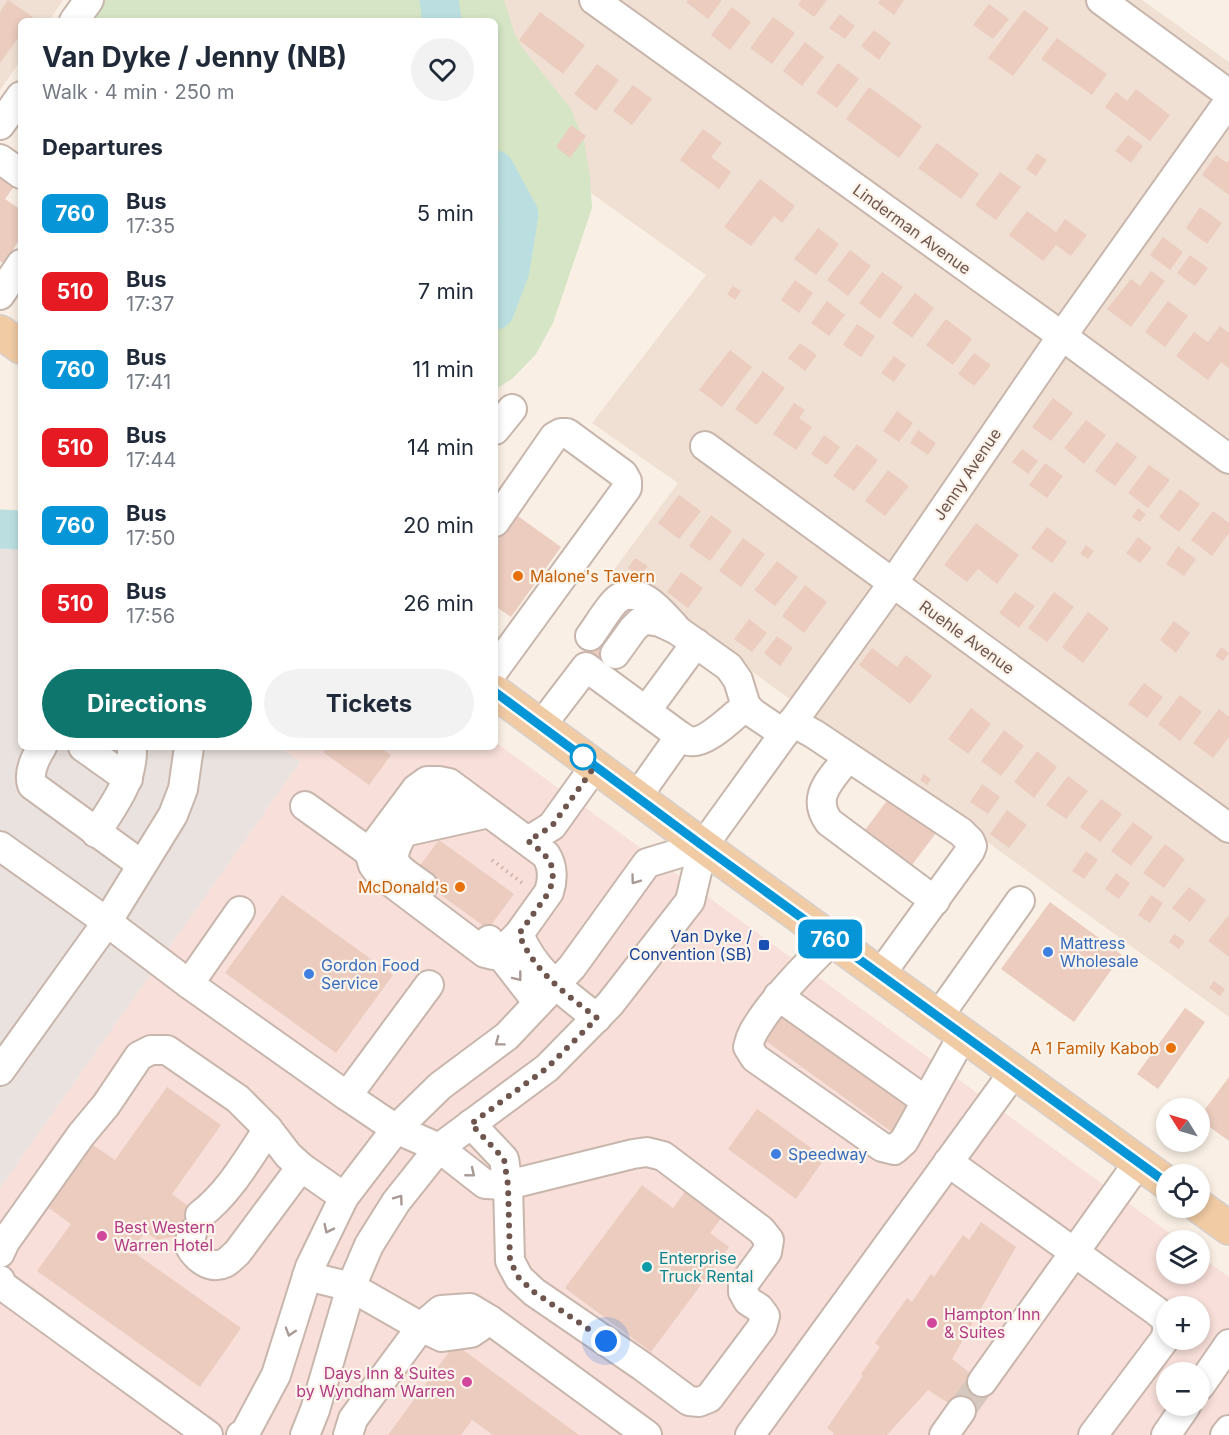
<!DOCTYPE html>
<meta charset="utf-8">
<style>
:root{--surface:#fff;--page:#f2f2f3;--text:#1f2937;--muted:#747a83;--accent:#0f766e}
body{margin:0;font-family:Inter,sans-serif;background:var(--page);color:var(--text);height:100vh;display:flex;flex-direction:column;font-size:22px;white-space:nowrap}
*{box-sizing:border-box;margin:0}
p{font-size:20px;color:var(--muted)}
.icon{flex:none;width:33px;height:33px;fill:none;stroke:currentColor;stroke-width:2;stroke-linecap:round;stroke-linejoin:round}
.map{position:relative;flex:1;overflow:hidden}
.side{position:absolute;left:18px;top:18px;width:480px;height:732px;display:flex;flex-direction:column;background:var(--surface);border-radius:9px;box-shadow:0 3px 9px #0003}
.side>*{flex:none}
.badge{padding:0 12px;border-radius:9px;font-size:21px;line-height:39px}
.needle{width:39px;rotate:307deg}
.controls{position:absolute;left:1156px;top:1098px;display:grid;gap:12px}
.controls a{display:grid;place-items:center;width:54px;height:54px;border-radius:50%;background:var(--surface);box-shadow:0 3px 9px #0003;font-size:30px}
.you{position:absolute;width:30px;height:30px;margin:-15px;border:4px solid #fff;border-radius:50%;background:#1a73e8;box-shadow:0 0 0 9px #1a73e833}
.map>.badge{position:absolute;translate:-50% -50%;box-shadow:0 0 0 3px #fff}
h2{padding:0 24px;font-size:22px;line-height:54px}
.round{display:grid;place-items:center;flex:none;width:63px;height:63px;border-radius:32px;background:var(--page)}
.headline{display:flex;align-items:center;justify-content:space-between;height:102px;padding:0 24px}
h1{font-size:28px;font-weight:700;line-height:45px}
.action{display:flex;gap:12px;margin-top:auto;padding:12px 24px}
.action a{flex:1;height:69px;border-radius:36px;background:var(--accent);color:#fff;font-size:24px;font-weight:700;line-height:69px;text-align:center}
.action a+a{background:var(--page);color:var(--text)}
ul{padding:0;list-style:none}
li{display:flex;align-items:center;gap:18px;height:78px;padding:0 24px}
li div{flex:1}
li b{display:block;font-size:22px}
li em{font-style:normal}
li .badge{min-width:66px;font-weight:700;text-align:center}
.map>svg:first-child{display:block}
.residential{fill:#f0e0d3}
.commercial{fill:#f8dfd9;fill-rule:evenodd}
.industrial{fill:#e9e2de}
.green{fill:#d5e5c5}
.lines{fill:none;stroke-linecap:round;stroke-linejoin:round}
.river{stroke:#bbdfe0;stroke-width:39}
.building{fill:#ebccbf}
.minor-tunnel{stroke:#d6c8be;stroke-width:28;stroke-dasharray:28 14;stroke-linecap:butt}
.minor-casing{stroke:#c8b6ac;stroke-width:32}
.major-casing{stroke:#d6cfcd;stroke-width:36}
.path{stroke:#cfafa3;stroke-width:4;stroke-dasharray:1.5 4.5;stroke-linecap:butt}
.minor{stroke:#fff;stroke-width:28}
.major{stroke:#f0cba4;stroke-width:33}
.oneway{stroke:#a89994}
.line-casing{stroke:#fff;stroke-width:14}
.line{stroke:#0696d7;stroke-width:9}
.walk{stroke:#6e554d;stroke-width:6;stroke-dasharray:0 10.8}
.food-dot{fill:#e8710a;stroke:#fcf3ea;stroke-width:2}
.stop-dot{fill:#fff;stroke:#0696d7;stroke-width:3}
.transit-dot{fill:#1a4fb4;stroke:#fcf3ea;stroke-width:2}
.shop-dot{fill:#3f7fe0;stroke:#fcf3ea;stroke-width:2}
.hotel-dot{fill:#d1479c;stroke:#fcf3ea;stroke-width:2}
.culture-dot{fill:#0f9aa8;stroke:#fcf3ea;stroke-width:2}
.labels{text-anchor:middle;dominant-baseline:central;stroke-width:4.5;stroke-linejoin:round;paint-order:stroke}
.street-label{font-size:16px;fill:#6e554d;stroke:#fcf3ea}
.food-label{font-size:16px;fill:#c56008;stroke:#fcf3ea;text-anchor:end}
.transit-label{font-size:16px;fill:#164399;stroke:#fcf3ea;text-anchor:end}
.shop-label{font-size:16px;fill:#366cbe;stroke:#fcf3ea;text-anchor:start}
.hotel-label{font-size:16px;fill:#b23c85;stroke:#fcf3ea;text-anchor:start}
.culture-label{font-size:16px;fill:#0d838f;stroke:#fcf3ea;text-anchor:start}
</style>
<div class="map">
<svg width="1229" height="1435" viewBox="0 0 1229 1435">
<rect width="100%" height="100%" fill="#f9efe4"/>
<g class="residential">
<polygon points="0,0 63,0 49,21 21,21 21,60 0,90"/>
<polygon points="481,0 1142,0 1229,62 1229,1017 613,571 678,483 592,423 706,275 570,178 495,61 495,21"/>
</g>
<path class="commercial" d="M495,742L1179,1240H1167V1274H1200V1256L1229,1277V1435H0V1188L300,762L280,747H495ZM1167,1306H1200V1340H1167ZM1167,1372H1200V1406H1167Z"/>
<polygon class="industrial" points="0,532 21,533 21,747 280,747 300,762 0,1188"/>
<polygon class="green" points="99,0 504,0 514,32 521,46 571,109 584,141 590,178 592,208 553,323 536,354 513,378 495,390 495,21 84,21"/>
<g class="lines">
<g class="river">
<polyline points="439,0 442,21"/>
<polyline points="495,170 519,214 510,270 495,310"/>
<polyline points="0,529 21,530"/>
</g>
</g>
<g class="building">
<polygon points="8,0 33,17 30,21 21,21 21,34 0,63 0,12"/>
<polygon points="688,0 722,0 708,19 686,2"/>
<polygon points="801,0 827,0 814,17 798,5"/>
<polygon points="880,0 904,0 894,15 878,3"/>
<polygon points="989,4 1009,19 993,39 973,25"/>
<polygon points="732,7 751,22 730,50 711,35"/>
<polygon points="1024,10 1049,28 1013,76 988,58"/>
<polygon points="540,12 585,45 563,74 519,40"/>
<polygon points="840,14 855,26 845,39 829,28"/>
<polygon points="773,17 795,33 772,64 750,48"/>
<polygon points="874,30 891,43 879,60 861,46"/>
<polygon points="1057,38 1107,74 1092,95 1041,59"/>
<polygon points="805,42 824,57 802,86 783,71"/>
<polygon points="838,63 859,79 837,108 816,93"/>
<polygon points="597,64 619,80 596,111 574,94"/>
<polygon points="633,85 652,99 632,125 613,111"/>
<polygon points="869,87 922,126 899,158 846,119"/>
<polygon points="1136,89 1170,115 1150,141 1105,107 1116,92 1127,101"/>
<polygon points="571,125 586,136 570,158 556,147"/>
<polygon points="703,129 722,143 711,157 731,172 719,189 680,160"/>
<polygon points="1128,135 1143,146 1131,163 1115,151"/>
<polygon points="937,143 979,174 961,199 918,168"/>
<polygon points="1037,153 1047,160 1036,176 1026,169"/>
<polygon points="1216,155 1227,163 1229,160 1229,195 1202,175"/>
<polygon points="1000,172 1021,187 996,220 975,205"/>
<polygon points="0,175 15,185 5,199 21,210 21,237 4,264 0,261"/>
<polygon points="760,179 795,206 782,223 774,216 751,246 724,227"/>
<polygon points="1200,207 1222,223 1207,244 1186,228"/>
<polygon points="1027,211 1056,232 1065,219 1087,235 1071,256 1056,245 1043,261 1009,235"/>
<polygon points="818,228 839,244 816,275 794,259"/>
<polygon points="1163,237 1183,252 1170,270 1150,255"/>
<polygon points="850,250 871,266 848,296 827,280"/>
<polygon points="1190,255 1208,268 1195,286 1177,273"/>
<polygon points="1151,271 1165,281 1131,327 1107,309 1131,279 1140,286"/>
<polygon points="882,272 903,287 880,319 859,303"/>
<polygon points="795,280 813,293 799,313 781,300"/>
<polygon points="733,286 741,291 735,300 727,294"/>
<polygon points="915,293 934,308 912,338 892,323"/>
<polygon points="827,301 845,315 829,336 811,323"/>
<polygon points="1168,301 1188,316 1165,347 1145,332"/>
<polygon points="946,319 972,339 953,365 926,345"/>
<polygon points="857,324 875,336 861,357 843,345"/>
<polygon points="1220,326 1229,333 1229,368 1221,362 1208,380 1176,356 1194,332 1208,342"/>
<polygon points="800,343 817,355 805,371 788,358"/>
<polygon points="730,350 752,367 722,407 699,390"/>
<polygon points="974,353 991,365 974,386 958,374"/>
<polygon points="894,356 906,365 894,382 881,373"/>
<polygon points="763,371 785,388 757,425 735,409"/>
<polygon points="1053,398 1073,413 1051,441 1032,427"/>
<polygon points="794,403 805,410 799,418 812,427 796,450 773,434"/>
<polygon points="897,411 913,423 899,442 883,431"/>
<polygon points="1086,420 1106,435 1084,464 1064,448"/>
<polygon points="918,430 936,443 928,455 910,443"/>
<polygon points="824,435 840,447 827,465 811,454"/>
<polygon points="1117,442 1137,457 1115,486 1095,471"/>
<polygon points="857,444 878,460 854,491 833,476"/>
<polygon points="1022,449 1038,461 1028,474 1012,462"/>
<polygon points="1045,463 1063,476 1047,498 1029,485"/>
<polygon points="1149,465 1170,480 1148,508 1128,493"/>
<polygon points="888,470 909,486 885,516 865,501"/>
<polygon points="1180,489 1200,504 1179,532 1159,517"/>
<polygon points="679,495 701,511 679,539 658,523"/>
<polygon points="1138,508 1146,514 1140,522 1132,517"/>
<polygon points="1213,511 1229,523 1229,533 1212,556 1191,540"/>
<polygon points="515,514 561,547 511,617 495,606 495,542"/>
<polygon points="711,515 732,531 710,561 689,546"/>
<polygon points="976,523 1019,555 997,584 978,569 967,582 944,565"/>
<polygon points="1047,527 1067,542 1052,563 1031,548"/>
<polygon points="1138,537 1152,548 1140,563 1126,553"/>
<polygon points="743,538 765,554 741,587 719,571"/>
<polygon points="1086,545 1094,551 1088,559 1080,554"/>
<polygon points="1178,546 1196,559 1184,576 1166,564"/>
<polygon points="635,558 648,566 640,577 628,568"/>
<polygon points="777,561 798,577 775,606 754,590"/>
<polygon points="681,572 703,588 688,608 667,592"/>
<polygon points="805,585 827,602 804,633 782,616"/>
<polygon points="1015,592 1035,606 1019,628 999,613"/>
<polygon points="1054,592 1074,607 1047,642 1028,628"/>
<polygon points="622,607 632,614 603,663 585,650"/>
<polygon points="1088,612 1109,628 1083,663 1062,647"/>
<polygon points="749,619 767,633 752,652 734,639"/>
<polygon points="1174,621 1190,633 1176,653 1160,640"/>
<polygon points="777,636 793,648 780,666 764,653"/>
<polygon points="1221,647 1229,653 1223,661 1215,656"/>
<polygon points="872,648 897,667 906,655 932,676 910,704 859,665"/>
<polygon points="1144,683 1163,697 1147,718 1128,704"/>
<polygon points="1180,695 1202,712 1180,741 1158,724"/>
<polygon points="971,708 991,724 968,754 948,739"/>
<polygon points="1219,709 1229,717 1229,737 1213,758 1193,743"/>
<polygon points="1004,730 1024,746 1001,776 981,761"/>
<polygon points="327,747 379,747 391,755 369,785 323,752"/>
<polygon points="1037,751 1057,767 1034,798 1014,782"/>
<polygon points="924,774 931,779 927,785 920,780"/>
<polygon points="1068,776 1088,791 1066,819 1046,805"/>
<polygon points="982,784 1000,797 988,814 970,802"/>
<polygon points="889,798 936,833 912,865 865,830"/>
<polygon points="1101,799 1122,814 1100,842 1080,827"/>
<polygon points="1007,810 1027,825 1009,848 990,834"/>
<polygon points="1133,822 1153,837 1131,866 1111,851"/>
<polygon points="439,840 514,894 488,929 413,875"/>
<polygon points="1165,844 1185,859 1164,888 1143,873"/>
<polygon points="1086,851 1098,860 1084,879 1072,871"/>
<polygon points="1116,873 1130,883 1119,899 1105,889"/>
<polygon points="1189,887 1206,900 1190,922 1172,908"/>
<polygon points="282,895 393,975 336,1053 225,973"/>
<polygon points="1151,895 1163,903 1150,923 1138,915"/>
<polygon points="1050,902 1122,955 1074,1022 1001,969"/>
<polygon points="1228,916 1229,917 1229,957 1208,941"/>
<polygon points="1174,934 1185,941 1179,949 1169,942"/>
<polygon points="1214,981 1225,989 1220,996 1209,988"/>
<polygon points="1185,1008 1205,1022 1158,1089 1137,1074"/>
<polygon points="776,1013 913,1111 896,1135 759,1036"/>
<polygon points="1229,1077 1229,1141 1200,1120 1200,1116"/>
<polygon points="167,1087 221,1125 172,1194 216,1227 158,1240 145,1232 132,1251 241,1328 200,1387 37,1271 71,1224 42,1203 87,1141 115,1160"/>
<polygon points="757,1109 825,1158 796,1199 728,1149"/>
<polygon points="642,1185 673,1208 690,1185 726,1212 710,1233 729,1247 651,1352 565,1288"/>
<polygon points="981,1222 1016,1247 952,1359 993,1391 972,1418 928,1390 887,1435 833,1435 834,1433 827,1428 863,1376 861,1374 880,1347 875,1343 907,1298 912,1302 931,1274 934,1277 963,1235 969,1240"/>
<polygon points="455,1344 579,1435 493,1435 472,1420 461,1435 388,1435"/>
</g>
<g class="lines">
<polyline class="minor-tunnel" points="961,1411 982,1382"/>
<defs>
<g id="minor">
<polyline points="594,0 1062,336 1229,459"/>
<polyline points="1101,0 1229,94"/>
<polyline points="74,21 89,0"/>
<polyline points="0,125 21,96"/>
<polyline points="0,159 21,174"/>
<polyline points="0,295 21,264"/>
<polyline points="495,430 512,409"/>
<polyline points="705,446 1229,828"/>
<polyline points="495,522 554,437 561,433 567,433 623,474 627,481 627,488 495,669"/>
<path d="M590,636C597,627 611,603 619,598C640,585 661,612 674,626"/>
<polyline points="615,654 633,629 640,622 648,620 660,622 677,630 729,667 738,680 746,706 753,713 784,734"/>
<polyline points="646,711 696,643"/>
<polyline points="792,722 814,734 961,832 970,841 972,846 970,851 880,975"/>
<path d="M541,726L586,667L680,736C683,738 686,740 689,741C706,745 733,716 746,706"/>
<path d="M42,747C35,758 28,772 32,785L142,865"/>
<polyline points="83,747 128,779"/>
<polyline points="189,747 183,789 173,815 107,922 189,984 347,1096"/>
<path d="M848,757C832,779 810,796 829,822L935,901"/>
<path d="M427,781H439L449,783L546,855C553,866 553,880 549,892L519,934L500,953L493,955L485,953L379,873L373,865L369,852L416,789Z"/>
<polyline points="637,797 680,736"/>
<polyline points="305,806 369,852"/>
<path d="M407,828L417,814L431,802C446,803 451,809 462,818"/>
<path d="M96,833C114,804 133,782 132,747"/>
<polyline points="528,841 552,826 595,766"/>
<polyline points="0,846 107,922 0,1071"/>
<path d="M423,886C397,867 384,864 404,832L489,813"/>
<path d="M519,934C534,972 566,994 597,1018"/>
<polyline points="489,940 538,1003"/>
<path d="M832,940C808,964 785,987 765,1014C757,1026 751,1033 748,1047L755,1058L882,1147L894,1150L904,1141L963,1035"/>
<polyline points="189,984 240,911"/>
<polyline points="429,985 347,1096 396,1129 439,1148 485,1184 508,1185 504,1159 471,1124"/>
<polyline points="778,996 926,1101"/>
<polyline points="938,1017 1020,901"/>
<polygon points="647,1152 663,1156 761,1230 769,1240 767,1252 743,1285 743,1292 748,1301 759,1308 765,1316 762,1327 709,1398 699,1402 689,1401 642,1366 534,1292 519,1278 510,1261 508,1185 633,1154"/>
<polyline points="948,1162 1155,1310 1165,1318 1167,1326"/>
<path d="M200,1215C229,1193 248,1159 268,1129"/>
<path d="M192,1233L189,1245C196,1258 210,1270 225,1263C229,1261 233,1256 237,1253L301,1167"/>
<polyline points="0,1253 5,1242 81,1135 106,1105 139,1056 151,1050 167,1050 238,1099 268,1129 288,1155 301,1167 344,1197"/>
<polyline points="307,1276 351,1287 421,1327 442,1337 471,1333 490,1320"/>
<polyline points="0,1280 3,1286 208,1435"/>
<polyline points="982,1382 1138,1163"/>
<polyline points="1200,1386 1229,1344"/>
<polyline points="241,1435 245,1433 276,1375 310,1267 344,1197 396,1129 440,1086 507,1036 572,967 647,863 703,846"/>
<polyline points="305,1435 315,1410 351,1287 369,1245 396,1202 439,1148 547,1068 610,1004 690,901 703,846 893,583 1062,336 1229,101"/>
<polyline points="348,1435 353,1419 421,1327 441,1310 470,1308 490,1320 647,1435"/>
<polyline points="750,1435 1014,1072"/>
<polyline points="944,1435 961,1411"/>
<polyline points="1093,1435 1165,1339 1167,1332"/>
<polyline points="1166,1435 1186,1406"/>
<polyline points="1225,1435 1229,1430"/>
</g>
<g id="major">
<polyline points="0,332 21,347"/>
<polyline points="495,692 703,846 1167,1183"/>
<polyline points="1200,1207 1229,1228"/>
</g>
</defs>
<use href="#minor" class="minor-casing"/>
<use href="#major" class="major-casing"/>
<polyline class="path" points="492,860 525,885"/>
<use href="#minor" class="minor"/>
<use href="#major" class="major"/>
</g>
<defs><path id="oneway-chevron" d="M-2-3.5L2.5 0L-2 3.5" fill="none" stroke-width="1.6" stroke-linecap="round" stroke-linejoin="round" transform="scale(1.5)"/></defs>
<g class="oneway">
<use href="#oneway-chevron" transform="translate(635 880) rotate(126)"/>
<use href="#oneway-chevron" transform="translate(518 977) rotate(52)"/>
<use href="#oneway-chevron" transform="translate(499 1042) rotate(143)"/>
<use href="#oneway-chevron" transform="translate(471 1173) rotate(39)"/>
<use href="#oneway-chevron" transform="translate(399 1199) rotate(-54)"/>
<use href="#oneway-chevron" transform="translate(328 1229) rotate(116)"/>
<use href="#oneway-chevron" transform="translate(290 1332) rotate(107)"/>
</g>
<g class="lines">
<defs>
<polyline id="line" points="495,692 703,846 1167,1183"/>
</defs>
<use href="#line" class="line-casing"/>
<use href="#line" class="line"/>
<path class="walk" d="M583,757L595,766L552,826L528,841C548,856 559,865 549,892L519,934C534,972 566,994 597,1018L547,1068L471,1124L504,1159L508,1185L510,1261L519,1278L534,1292L606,1341"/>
</g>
<g class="food-dot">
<circle cx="518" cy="576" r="6"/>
<circle cx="460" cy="887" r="6"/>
<circle cx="1171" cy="1048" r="6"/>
</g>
<circle class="stop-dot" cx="583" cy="757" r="12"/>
<rect class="transit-dot" x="758" y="939" width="12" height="12" rx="3"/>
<g class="shop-dot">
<circle cx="1048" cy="952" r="6"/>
<circle cx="309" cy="974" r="6"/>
<circle cx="776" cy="1154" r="6"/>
</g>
<g class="hotel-dot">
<circle cx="102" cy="1236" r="6"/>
<circle cx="932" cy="1323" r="6"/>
<circle cx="467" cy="1382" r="6"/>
</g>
<circle class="culture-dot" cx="647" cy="1267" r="6"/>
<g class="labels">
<g class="street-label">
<text transform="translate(912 229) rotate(36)">Linderman Avenue</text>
<text transform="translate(967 474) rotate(-56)">Jenny Avenue</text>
<text transform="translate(967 637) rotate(36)">Ruehle Avenue</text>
</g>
<g class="food-label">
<text x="530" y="576" text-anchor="start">Malone's Tavern</text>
<text x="448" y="887">McDonald's</text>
<text x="1159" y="1048">A 1 Family Kabob</text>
</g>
<g class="transit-label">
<text x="752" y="936">Van Dyke /<tspan x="752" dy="18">Convention (SB)</tspan></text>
</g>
<g class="shop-label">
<text x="1060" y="943">Mattress<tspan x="1060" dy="18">Wholesale</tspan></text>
<text x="321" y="965">Gordon Food<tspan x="321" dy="18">Service</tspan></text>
<text x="788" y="1154">Speedway</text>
</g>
<g class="hotel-label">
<text x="114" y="1227">Best Western<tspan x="114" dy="18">Warren Hotel</tspan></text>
<text x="944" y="1314">Hampton Inn<tspan x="944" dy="18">&amp; Suites</tspan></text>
<text x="455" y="1373" text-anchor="end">Days Inn &amp; Suites<tspan x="455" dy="18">by Wyndham Warren</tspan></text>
</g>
<g class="culture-label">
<text x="659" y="1258">Enterprise<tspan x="659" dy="18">Truck Rental</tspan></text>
</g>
</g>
</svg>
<div class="controls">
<a><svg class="needle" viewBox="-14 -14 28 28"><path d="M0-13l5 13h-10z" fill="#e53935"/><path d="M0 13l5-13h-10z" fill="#747a83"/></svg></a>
<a><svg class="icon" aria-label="locate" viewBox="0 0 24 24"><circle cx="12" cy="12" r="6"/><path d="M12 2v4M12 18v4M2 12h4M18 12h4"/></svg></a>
<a><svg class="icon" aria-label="layers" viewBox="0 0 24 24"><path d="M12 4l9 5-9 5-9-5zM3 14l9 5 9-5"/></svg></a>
<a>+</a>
<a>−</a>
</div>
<div class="you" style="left:606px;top:1341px"></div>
<b class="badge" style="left:830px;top:939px;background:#0696d7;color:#fff">760</b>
<section class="side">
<div class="headline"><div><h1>Van Dyke / Jenny (NB)</h1><p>Walk · 4 min · 250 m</p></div><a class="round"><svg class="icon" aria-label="heart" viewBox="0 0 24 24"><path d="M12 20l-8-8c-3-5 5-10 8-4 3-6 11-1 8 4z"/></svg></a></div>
<h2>Departures</h2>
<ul>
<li><span class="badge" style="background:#0696d7;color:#fff">760</span><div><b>Bus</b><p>17:35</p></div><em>5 min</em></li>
<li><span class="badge" style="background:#e51a23;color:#fff">510</span><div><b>Bus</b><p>17:37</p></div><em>7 min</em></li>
<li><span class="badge" style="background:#0696d7;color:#fff">760</span><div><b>Bus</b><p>17:41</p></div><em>11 min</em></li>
<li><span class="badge" style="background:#e51a23;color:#fff">510</span><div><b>Bus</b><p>17:44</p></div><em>14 min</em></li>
<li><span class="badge" style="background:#0696d7;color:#fff">760</span><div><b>Bus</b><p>17:50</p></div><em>20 min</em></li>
<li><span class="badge" style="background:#e51a23;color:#fff">510</span><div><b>Bus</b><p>17:56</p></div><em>26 min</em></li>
</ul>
<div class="action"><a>Directions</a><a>Tickets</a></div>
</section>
</div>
